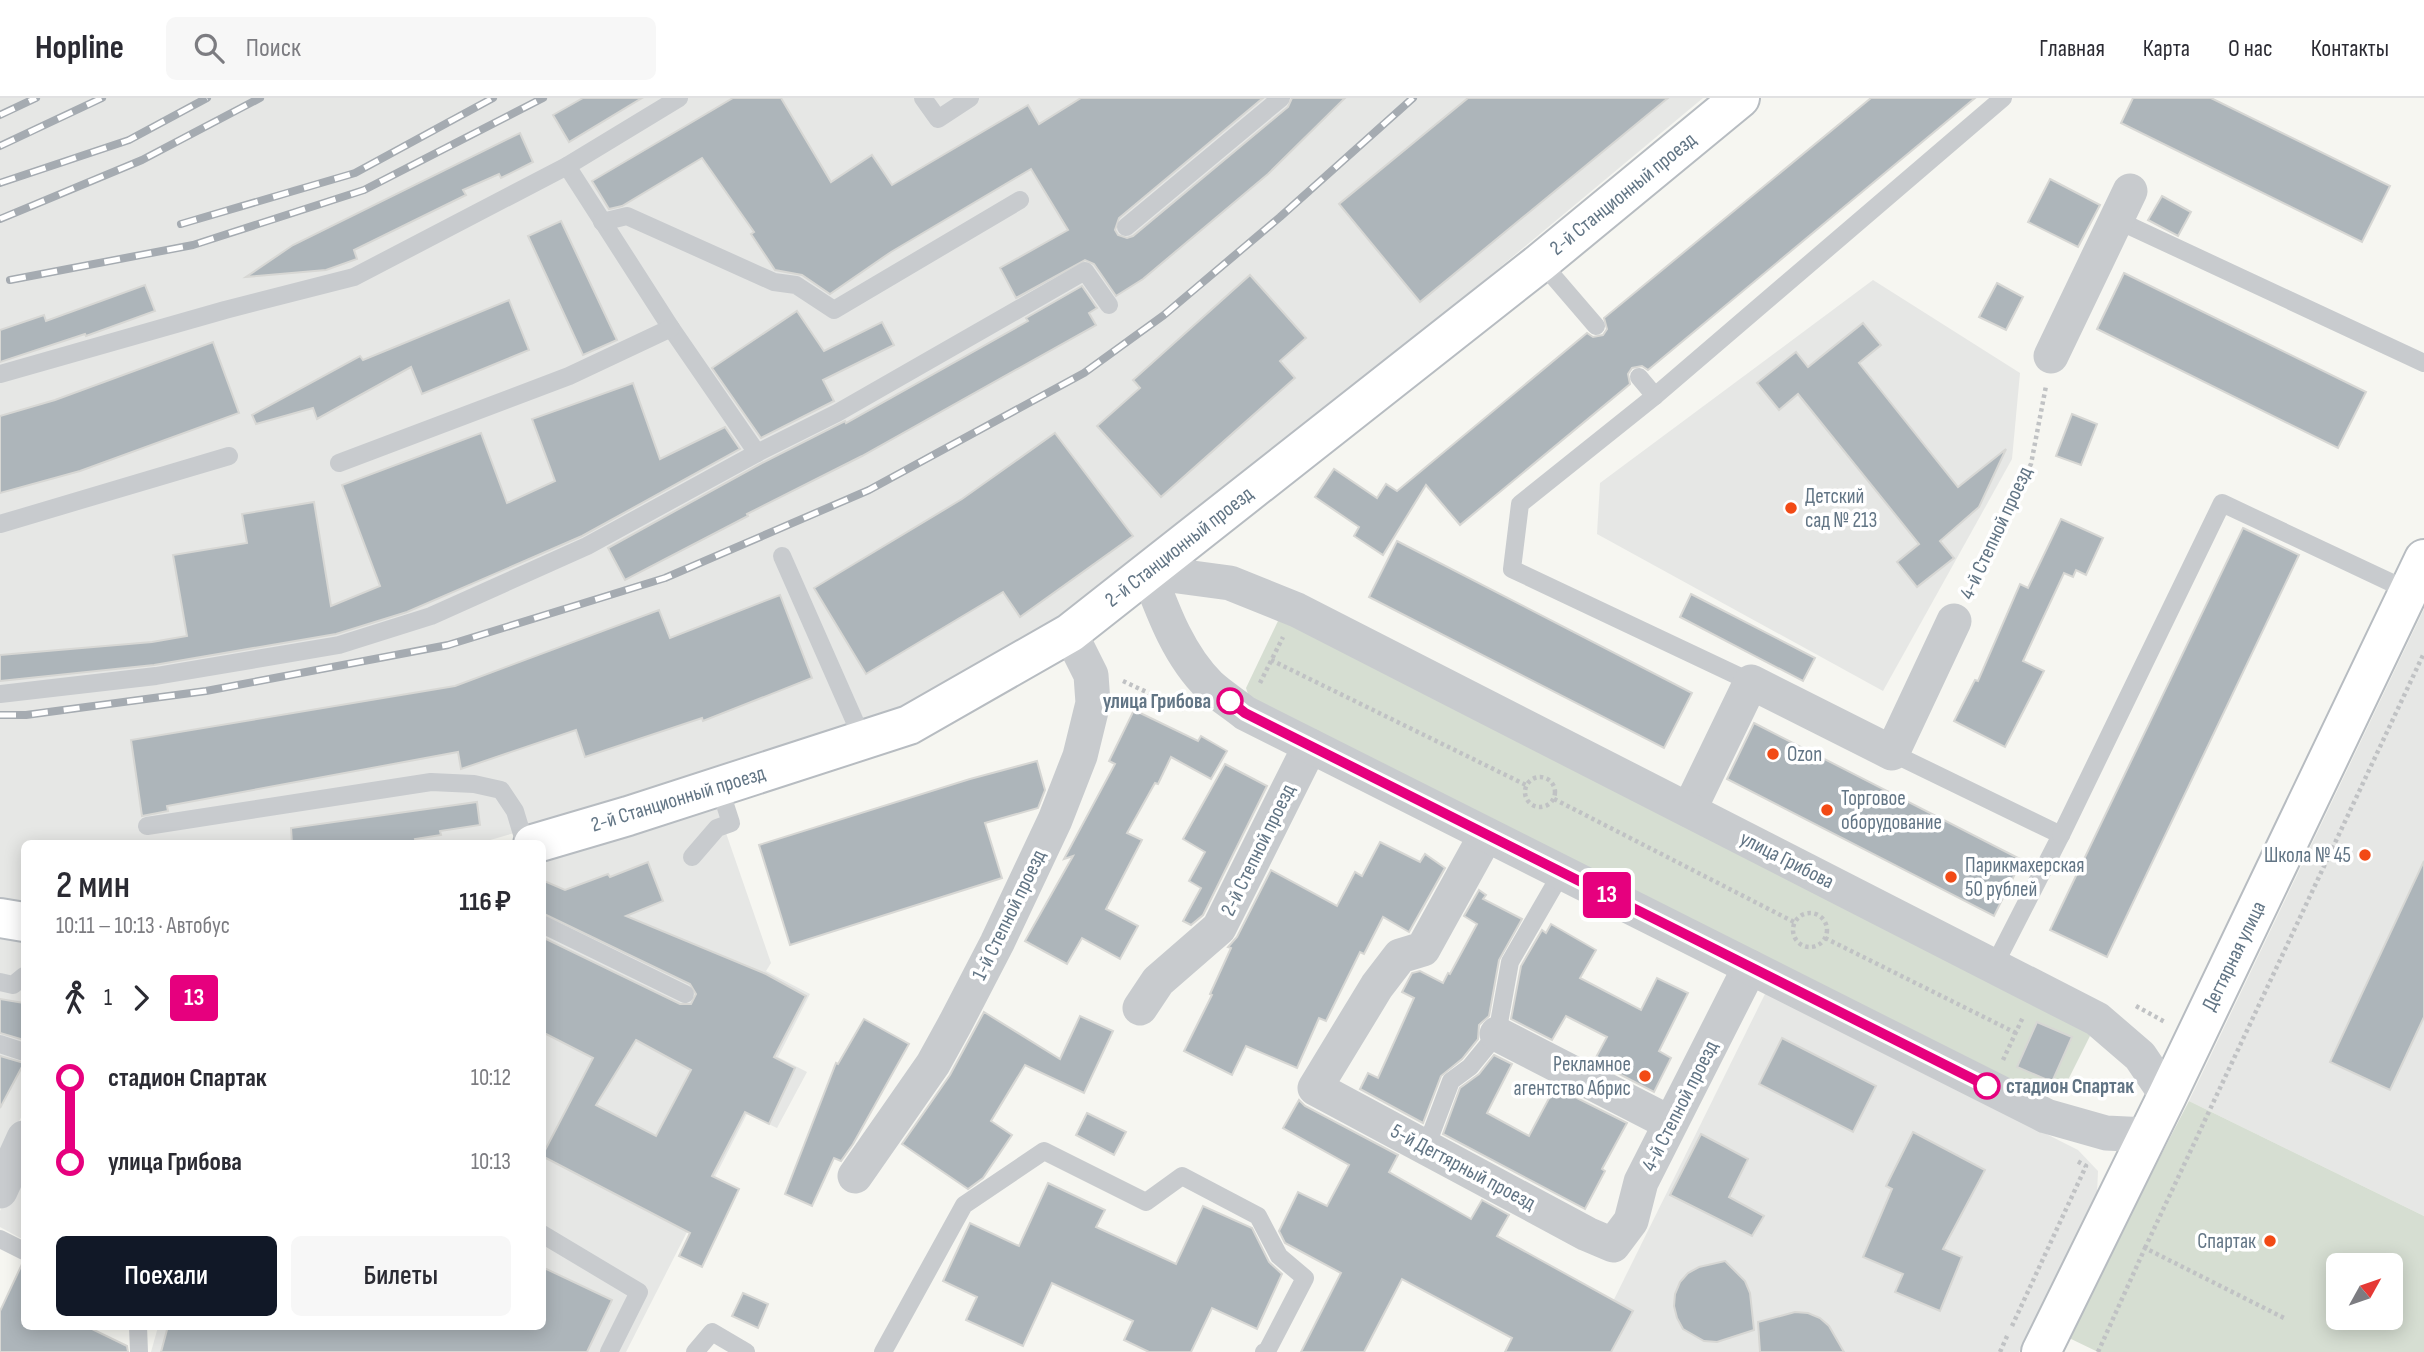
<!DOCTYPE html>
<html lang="ru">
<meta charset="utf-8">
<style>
:root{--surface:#fff;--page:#f7f7f7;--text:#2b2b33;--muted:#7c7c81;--line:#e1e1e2;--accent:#111827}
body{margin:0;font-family:"Sofia Sans Condensed",sans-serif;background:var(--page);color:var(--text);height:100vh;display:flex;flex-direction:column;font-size:26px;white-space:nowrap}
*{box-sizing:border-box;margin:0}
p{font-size:23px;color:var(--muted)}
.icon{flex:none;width:38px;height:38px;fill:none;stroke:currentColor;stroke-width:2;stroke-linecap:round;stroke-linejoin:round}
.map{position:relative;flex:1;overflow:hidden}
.side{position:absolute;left:21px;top:742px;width:525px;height:490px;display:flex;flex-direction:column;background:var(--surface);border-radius:10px;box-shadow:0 4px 18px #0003}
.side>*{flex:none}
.badge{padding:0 14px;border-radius:5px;font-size:24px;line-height:46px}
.needle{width:46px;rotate:50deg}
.buttons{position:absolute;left:2326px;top:1155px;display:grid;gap:14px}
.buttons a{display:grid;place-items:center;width:77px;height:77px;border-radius:10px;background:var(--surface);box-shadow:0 4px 18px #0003;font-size:35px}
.map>.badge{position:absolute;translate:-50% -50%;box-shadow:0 0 0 4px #fff}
.legs{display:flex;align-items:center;gap:10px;height:77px;padding:0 35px;font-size:23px}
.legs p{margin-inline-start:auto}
.head{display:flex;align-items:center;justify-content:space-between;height:119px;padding:0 35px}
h1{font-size:38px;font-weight:600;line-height:52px}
.primary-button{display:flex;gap:14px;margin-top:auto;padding:14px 35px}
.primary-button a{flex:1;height:80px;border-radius:10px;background:var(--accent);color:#fff;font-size:28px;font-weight:600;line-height:80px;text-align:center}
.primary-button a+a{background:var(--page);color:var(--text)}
ul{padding:0 35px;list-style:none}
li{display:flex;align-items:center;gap:24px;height:84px;font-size:26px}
li i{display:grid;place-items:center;width:10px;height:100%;margin:0 9px;background:currentColor}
li i::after{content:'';width:18px;height:18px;margin:-9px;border:5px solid;border-radius:50%;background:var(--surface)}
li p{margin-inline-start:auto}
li:first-child i{background:linear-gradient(#0000 50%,currentColor 0)}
li:last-child i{background:linear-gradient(currentColor 50%,#0000 0)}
header{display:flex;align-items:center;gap:42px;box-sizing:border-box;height:98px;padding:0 35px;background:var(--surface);border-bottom:2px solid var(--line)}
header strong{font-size:33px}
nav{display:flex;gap:38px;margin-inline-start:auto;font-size:24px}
.search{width:490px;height:63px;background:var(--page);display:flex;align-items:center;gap:18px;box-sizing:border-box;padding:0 24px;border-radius:10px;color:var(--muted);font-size:26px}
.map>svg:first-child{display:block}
.built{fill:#e6e7e5}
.green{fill:#d6ded2;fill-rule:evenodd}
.building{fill:#adb5ba;stroke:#d7d7d4;stroke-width:2;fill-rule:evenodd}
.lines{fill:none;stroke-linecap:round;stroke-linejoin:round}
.secondary-casing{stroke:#b7bcc1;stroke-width:42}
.path{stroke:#c0c2c4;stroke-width:4.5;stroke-dasharray:3.5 3.5;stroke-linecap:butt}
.service{stroke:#c8cbce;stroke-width:18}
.minor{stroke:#c8cbce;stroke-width:35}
.secondary{stroke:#fff;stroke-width:38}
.rail-casing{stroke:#a5abb1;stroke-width:8}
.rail{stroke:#fff;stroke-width:5;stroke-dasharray:16;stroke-linecap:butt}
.line-1-casing{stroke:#fff;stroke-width:16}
.line-1{stroke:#e6007e;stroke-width:10}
.poi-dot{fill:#f24a15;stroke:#fff;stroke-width:2.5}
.stop-1-dot{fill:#fff;stroke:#e6007e;stroke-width:3.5}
.labels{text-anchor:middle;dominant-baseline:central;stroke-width:7;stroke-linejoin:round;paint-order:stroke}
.street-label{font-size:21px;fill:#627585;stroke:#fff}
.poi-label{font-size:21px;fill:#627585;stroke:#fff;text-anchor:start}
.stop-label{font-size:21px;font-weight:bold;fill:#627585;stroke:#fff;text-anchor:end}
</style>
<header>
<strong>Hopline</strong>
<div class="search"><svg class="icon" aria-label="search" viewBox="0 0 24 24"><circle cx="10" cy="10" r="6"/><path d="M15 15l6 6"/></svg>Поиск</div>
<nav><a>Главная</a><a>Карта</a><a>О нас</a><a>Контакты</a></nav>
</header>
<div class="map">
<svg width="2424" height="1254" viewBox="0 0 2424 1254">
<rect width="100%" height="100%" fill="#f6f6f1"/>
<g class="built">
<polygon points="0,0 1703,0 1432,226 1059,524 901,613 624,703 480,745 24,746 24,806 0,802"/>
<polygon points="1873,182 2020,275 2012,361 1883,593 1597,436 1600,385"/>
<polygon points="2424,511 2424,1118 2189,1003"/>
<polygon points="717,709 771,865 766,873 810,896 778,959 807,974 777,1030 747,1016 626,1254 151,1254 158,1229 542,1228 543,758"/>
<polygon points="0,834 24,839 24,1013 0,1064"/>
<polygon points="1766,894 2078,1052 2098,1073 2097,1096 2019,1254 1588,1254"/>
<polygon points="24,1059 24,1142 0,1129 0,1113"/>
</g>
<g class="green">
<polygon points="1289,521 2083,923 2090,938 2062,994 2044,999 1249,599 1246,590 1278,523"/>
<path d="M2189,1003L2424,1118V1254H2098L2067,1239ZM2338,1167H2390V1220H2338Z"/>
</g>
<g class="building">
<polygon points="583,0 642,0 569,44 553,17"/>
<polygon points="733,0 781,0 831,84 872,57 892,87 1028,7 1039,26 1081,0 1263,0 1119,120 1115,132 1118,137 1127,140 1133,138 1288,9 1292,0 1345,0 1268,76 1143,181 1116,198 1094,166 1085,162 1016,200 1000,170 1068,132 1031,71 891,154 830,196 802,177 775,172 751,136 754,134 702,60 622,108 609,111 592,83"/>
<polygon points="1468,0 1668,0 1420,204 1339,106"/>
<polygon points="1871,0 1975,0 1648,272 1642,268 1632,270 1628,276 1630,286 1460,427 1426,387 1383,457 1354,438 1359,429 1315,399 1334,371 1377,400 1386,386 1397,393 1587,235 1593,239 1603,237 1607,231 1604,220"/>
<polygon points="2133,0 2211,0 2390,88 2362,144 2121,25"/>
<polygon points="520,35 533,64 501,80 499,76 463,92 466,97 354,152 357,161 326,172 246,179 293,147"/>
<polygon points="2050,81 2100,107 2078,149 2028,124"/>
<polygon points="2162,98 2191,114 2178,138 2148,122"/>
<polygon points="561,123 617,242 583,257 528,138"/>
<polygon points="2124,175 2366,294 2338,350 2097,231"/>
<polygon points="1250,177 1306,240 1280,263 1295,280 1161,399 1097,328 1140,290 1133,282"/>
<polygon points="1997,185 2023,199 2006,232 1979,219"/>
<polygon points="145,187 155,213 86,238 85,236 0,264 0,232 44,217 46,223"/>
<polygon points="1082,188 1097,210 1089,215 1096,227 862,358 747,416 748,418 625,482 608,450 762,365 845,323 846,325 1028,223 1026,220"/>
<polygon points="509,202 529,252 422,296 411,269 317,321 313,310 256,326 252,317 360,258 363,262"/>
<polygon points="797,213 824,253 882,224 894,247 823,282 834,303 761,340 712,270"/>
<polygon points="1863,225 1881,247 1859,265 1958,389 2006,351 1979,409 1940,443 1954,460 1917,489 1897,464 1919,446 1798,296 1779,312 1757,285 1796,254 1808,269"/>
<polygon points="213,244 239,315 80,373 0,395 0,318 55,302"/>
<polygon points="633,285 660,361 725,329 740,351 582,438 407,514 336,536 154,567 0,583 0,557 152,544 187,538 173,457 247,445 242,416 314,404 331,508 380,488 342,387 481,335 507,405 555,383 532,321"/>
<polygon points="2072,316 2097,326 2081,367 2056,358"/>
<polygon points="1055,335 1133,438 1020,519 1003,494 866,576 814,490 962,401"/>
<polygon points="2061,421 2103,440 2086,477 2076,472 2073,479 2064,475 2023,563 2044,573 2005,649 1954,623 1975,582 1978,583 2020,486 2028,490"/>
<polygon points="2243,430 2299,457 2107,859 2050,832"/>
<polygon points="1397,443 1692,595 1664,650 1369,499"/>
<polygon points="1691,496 1815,560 1803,583 1680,519"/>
<polygon points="780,497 812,580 703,623 702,620 585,659 576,632 461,671 458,654 167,708 168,713 142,718 131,642 455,588 659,512 670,540"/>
<polygon points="1134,612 1198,643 1201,638 1227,653 1211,681 1171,659 1158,686 1155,685 1127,735 1142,742 1106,811 1138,828 1120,861 1082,840 1067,866 1025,843 1073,758 1064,761 1115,666 1109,663"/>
<polygon points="1754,625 2022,762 1994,818 1727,681"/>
<polygon points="1037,663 1045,692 1038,710 985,725 1002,780 790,847 759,747 970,681"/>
<polygon points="1225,666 1267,688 1203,817 1191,827 1183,823 1201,790 1189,783 1205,754 1183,741"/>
<polygon points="477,704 480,727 440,733 441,737 415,741 416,746 292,746 291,730"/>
<polygon points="1380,744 1420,764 1425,756 1445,770 1409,834 1383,819 1364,856 1360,854 1326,923 1319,920 1297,970 1246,948 1232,977 1184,953 1212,897 1210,896 1231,850 1228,849 1237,839 1271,772 1337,808 1355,774 1362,778"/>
<polygon points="2424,763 2424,919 2390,992 2330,964"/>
<path d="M648,764L663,803L626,818L766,876L806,898L774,959L795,970L769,1026L745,1014L712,1078L739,1091L702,1169L679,1158L690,1135L542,1058L593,960L542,934V839L680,906H691L696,896L690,886L542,815V782L565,792L608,776L610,779ZM636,942L691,972L656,1038L596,1007Z"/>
<polygon points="1479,792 1486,797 1483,801 1522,821 1499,862 1489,918 1479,927 1478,941 1462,961 1441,978 1423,1025 1360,991 1368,975 1378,980 1414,900 1402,894 1412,875 1420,873 1443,885 1448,875 1450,876 1477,826 1464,818"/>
<polygon points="1551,826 1596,852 1580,880 1641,912 1657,880 1688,895 1659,953 1671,960 1654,994 1594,963 1607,939 1566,918 1552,942 1511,921 1521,868 1542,832 1546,835"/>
<polygon points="0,901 24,905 24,942 0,935"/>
<polygon points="984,914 1060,961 1080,918 1113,933 1084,995 1025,967 991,1023 1012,1037 983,1080 968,1091 902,1046 950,977"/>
<polygon points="864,921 909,946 853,1046 841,1063 834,1060 812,1108 785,1096 836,965 838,966"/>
<polygon points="2037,924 2072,939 2052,984 2017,969"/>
<polygon points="1782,940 1876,988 1853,1034 1759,986"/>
<polygon points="1494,957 1512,966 1487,1015 1529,1038 1555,989 1627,1025 1602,1071 1605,1073 1585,1111 1443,1036 1460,990 1479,976"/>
<polygon points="0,958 24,965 0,1010"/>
<polygon points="1299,1002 1305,1008 1398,1057 1389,1074 1471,1121 1482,1102 1509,1117 1497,1138 1633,1213 1611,1254 1505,1254 1512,1240 1402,1181 1364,1254 1301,1254 1341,1175 1285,1145 1279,1133 1298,1094 1327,1108 1349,1067 1283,1030"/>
<polygon points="1087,1015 1126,1034 1114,1057 1076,1037"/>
<polygon points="1913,1034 1985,1072 1943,1151 1962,1159 1940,1213 1895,1194 1903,1176 1863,1159 1892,1091 1886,1088"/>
<polygon points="1701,1036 1748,1061 1729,1099 1764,1118 1752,1138 1670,1097"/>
<polygon points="1048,1085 1105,1112 1096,1129 1176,1166 1203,1108 1252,1130 1269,1164 1282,1176 1257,1231 1212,1210 1191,1254 1149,1254 1124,1242 1133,1223 1052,1185 1023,1248 966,1222 977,1199 943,1183 970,1125 1019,1148"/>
<polygon points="1725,1163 1745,1183 1750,1195 1754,1232 1717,1244 1704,1243 1683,1231 1677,1220 1674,1208 1675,1196 1680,1184 1688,1175 1699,1169"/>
<polygon points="23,1164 24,1164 24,1228 86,1228 127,1248 128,1254 0,1254 0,1213"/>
<polygon points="542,1169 612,1202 587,1254 161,1254 168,1228 542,1228"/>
<polygon points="743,1195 768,1206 758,1230 732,1218"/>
<polygon points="1795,1214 1808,1215 1820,1220 1829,1228 1844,1254 1760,1254 1758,1224"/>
</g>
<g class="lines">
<defs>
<g id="secondary">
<polyline points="533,746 628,718 909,627 1070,535 1541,164 1740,0"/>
<polyline points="0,820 24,824"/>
<polyline points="2041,1254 2167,998 2424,461"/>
</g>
</defs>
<use href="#secondary" class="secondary-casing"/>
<g class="path">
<polyline points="1968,494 2007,411 2031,366 2046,288"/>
<polyline points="1271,562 1526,687"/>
<polyline points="1123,583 1185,612"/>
<polyline points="1260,585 1283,539"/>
<circle cx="1540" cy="694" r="15"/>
<polyline points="1554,701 1794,824"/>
<circle cx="1810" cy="832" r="17"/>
<polyline points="1825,840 2016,935"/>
<polyline points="2136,908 2165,924"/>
<polyline points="2003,962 2023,919"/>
<polyline points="2145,1150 2424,555"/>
<polyline points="2012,1228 2086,1068 2077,1063"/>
<polyline points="2000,1254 2008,1236"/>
<polyline points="2098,1254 2145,1150 2284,1220"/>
</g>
<g class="service">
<polyline points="923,0 938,21 970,0"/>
<polyline points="567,68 671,230 757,355"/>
<polyline points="2117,122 2424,265"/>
<polyline points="602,124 627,118 774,184 796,187 834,212 1020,102"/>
<polyline points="1126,129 1281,0"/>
<polyline points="1541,164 1596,228"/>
<polyline points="0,276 225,212 354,179 567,68 679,0"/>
<polyline points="1639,279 1655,298"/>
<polyline points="339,365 569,278 671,230"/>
<polyline points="0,426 229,358"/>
<polyline points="782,458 863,642"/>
<polyline points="1751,584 1512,471 1520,406 1655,298 2003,0"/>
<polyline points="0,596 156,578 339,547 431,518 587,448 757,355 837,315 1085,173 1109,207"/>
<polyline points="1892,655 2061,737 1994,868"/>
<polyline points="147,728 431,684 474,686 501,692 515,713 525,746"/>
<polyline points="2061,737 2222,405 2409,493"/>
<polyline points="692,759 717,730 731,725 719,688"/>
<polyline points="542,826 685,896"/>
<polyline points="0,884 13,887 24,878"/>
<polyline points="0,946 24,954"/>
<polyline points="1426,1049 1451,983 1470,969 1497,936 1510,864 1562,774"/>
<polyline points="542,1136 639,1194 609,1254"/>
<polyline points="0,1141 24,1153"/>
<polyline points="138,1228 139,1254"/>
<polyline points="695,1254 712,1234 746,1254"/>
<polyline points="883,1254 964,1107 1044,1053 1146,1104 1182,1078 1258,1118 1279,1158 1305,1180 1267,1253 1264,1254"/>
</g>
<g class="minor">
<polyline points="2051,258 2130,93"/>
<polyline points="1689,712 1751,584 1892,655 1954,523"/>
<polyline points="1486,737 1423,851 1400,858 1377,888 1315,990 1587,1136 1613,1147 1631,1123 1641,1084 1750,869"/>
<polyline points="1140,910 1158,883 1219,830 1310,648"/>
<polyline points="1497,936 1670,1025"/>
<path d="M2147,1037L2106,1035L2046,1018L1245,615C1234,606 1221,598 1210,588C1179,558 1163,514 1148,474L1230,485L1297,512L2097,921L2140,958L2167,998"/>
<polyline points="855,1078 933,966 955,926 997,845 1055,722 1080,658 1093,605 1091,577 1070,535"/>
<polyline points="0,1093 24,1040"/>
</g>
<use href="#secondary" class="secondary"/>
<defs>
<g id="rail">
<polyline points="0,17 36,0"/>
<polyline points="0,48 102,0"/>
<polyline points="0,85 129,42 207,0"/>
<polyline points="0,121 142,62 260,0"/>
<polyline points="181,126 355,75 493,0"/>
<polyline points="10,182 193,147 364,92 543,0"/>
<polyline points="0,617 26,617 206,593 448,547 665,480 869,392 1084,275 1164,217 1280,119 1413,0"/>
</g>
</defs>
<use href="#rail" class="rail-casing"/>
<use href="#rail" class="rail"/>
</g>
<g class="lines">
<defs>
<polyline id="line-1" points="1230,603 1245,615 1987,988"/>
</defs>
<use href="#line-1" class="line-1-casing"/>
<use href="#line-1" class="line-1"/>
</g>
<g class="poi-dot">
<circle cx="1791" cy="410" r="7"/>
<circle cx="1773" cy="656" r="7"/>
<circle cx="1827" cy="712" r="7"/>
<circle cx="2365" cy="757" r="7"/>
<circle cx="1951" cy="779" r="7"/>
<circle cx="1645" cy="978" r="7"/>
<circle cx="2270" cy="1143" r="7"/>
</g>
<g class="stop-1-dot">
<circle cx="1230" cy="603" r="12"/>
<circle cx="1987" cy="988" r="12"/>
</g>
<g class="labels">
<g class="street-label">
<text transform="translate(1623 96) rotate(-39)">2-й Станционный проезд</text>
<text transform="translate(1996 435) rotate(-65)">4-й Степной проезд</text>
<text transform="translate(1179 449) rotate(-38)">2-й Станционный проезд</text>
<text transform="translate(678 701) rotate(-17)">2-й Станционный проезд</text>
<text transform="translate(1258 752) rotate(-64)">2-й Степной проезд</text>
<text transform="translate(1787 762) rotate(27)">улица Грибова</text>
<text transform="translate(1009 817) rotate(-64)">1-й Степной проезд</text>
<text transform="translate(2234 858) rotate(-64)">Дегтярная улица</text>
<text transform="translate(1680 1008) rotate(-63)">4-й Степной проезд</text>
<text transform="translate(1463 1069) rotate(28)">5-й Дегтярный проезд</text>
</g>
<g class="poi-label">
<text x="1805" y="398">Детский<tspan x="1805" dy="24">сад № 213</tspan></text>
<text x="1787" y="656">Ozon</text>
<text x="1841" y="700">Торговое<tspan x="1841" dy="24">оборудование</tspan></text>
<text x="2351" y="757" text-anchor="end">Школа № 45</text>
<text x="1965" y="767">Парикмахерская<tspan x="1965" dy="24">50 рублей</tspan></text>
<text x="1631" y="966" text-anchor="end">Рекламное<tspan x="1631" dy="24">агентство Абрис</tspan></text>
<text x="2256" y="1143" text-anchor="end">Спартак</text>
</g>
<g class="stop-label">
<text x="1211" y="603">улица Грибова</text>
<text x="2006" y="988" text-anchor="start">стадион Спартак</text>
</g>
</g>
</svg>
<div class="buttons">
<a><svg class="needle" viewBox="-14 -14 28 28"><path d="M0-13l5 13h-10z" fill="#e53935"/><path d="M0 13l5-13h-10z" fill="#7c7c81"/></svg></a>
</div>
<b class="badge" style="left:1607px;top:797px;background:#e6007e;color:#fff">13</b>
<section class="side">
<div class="head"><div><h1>2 мин</h1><p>10:11 – 10:13 · Автобус</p></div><b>116 ₽</b></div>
<div class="legs"><svg class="icon" aria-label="walk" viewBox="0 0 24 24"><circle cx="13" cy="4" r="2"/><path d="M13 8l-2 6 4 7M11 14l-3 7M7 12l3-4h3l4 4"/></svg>1<svg class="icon" aria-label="forward" viewBox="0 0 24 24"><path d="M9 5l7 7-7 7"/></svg><b class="badge" style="background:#e6007e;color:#fff">13</b></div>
<ul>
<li><i style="color:#e6007e"></i><b>стадион Спартак</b><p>10:12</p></li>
<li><i style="color:#e6007e"></i><b>улица Грибова</b><p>10:13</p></li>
</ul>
<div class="primary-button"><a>Поехали</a><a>Билеты</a></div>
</section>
</div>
